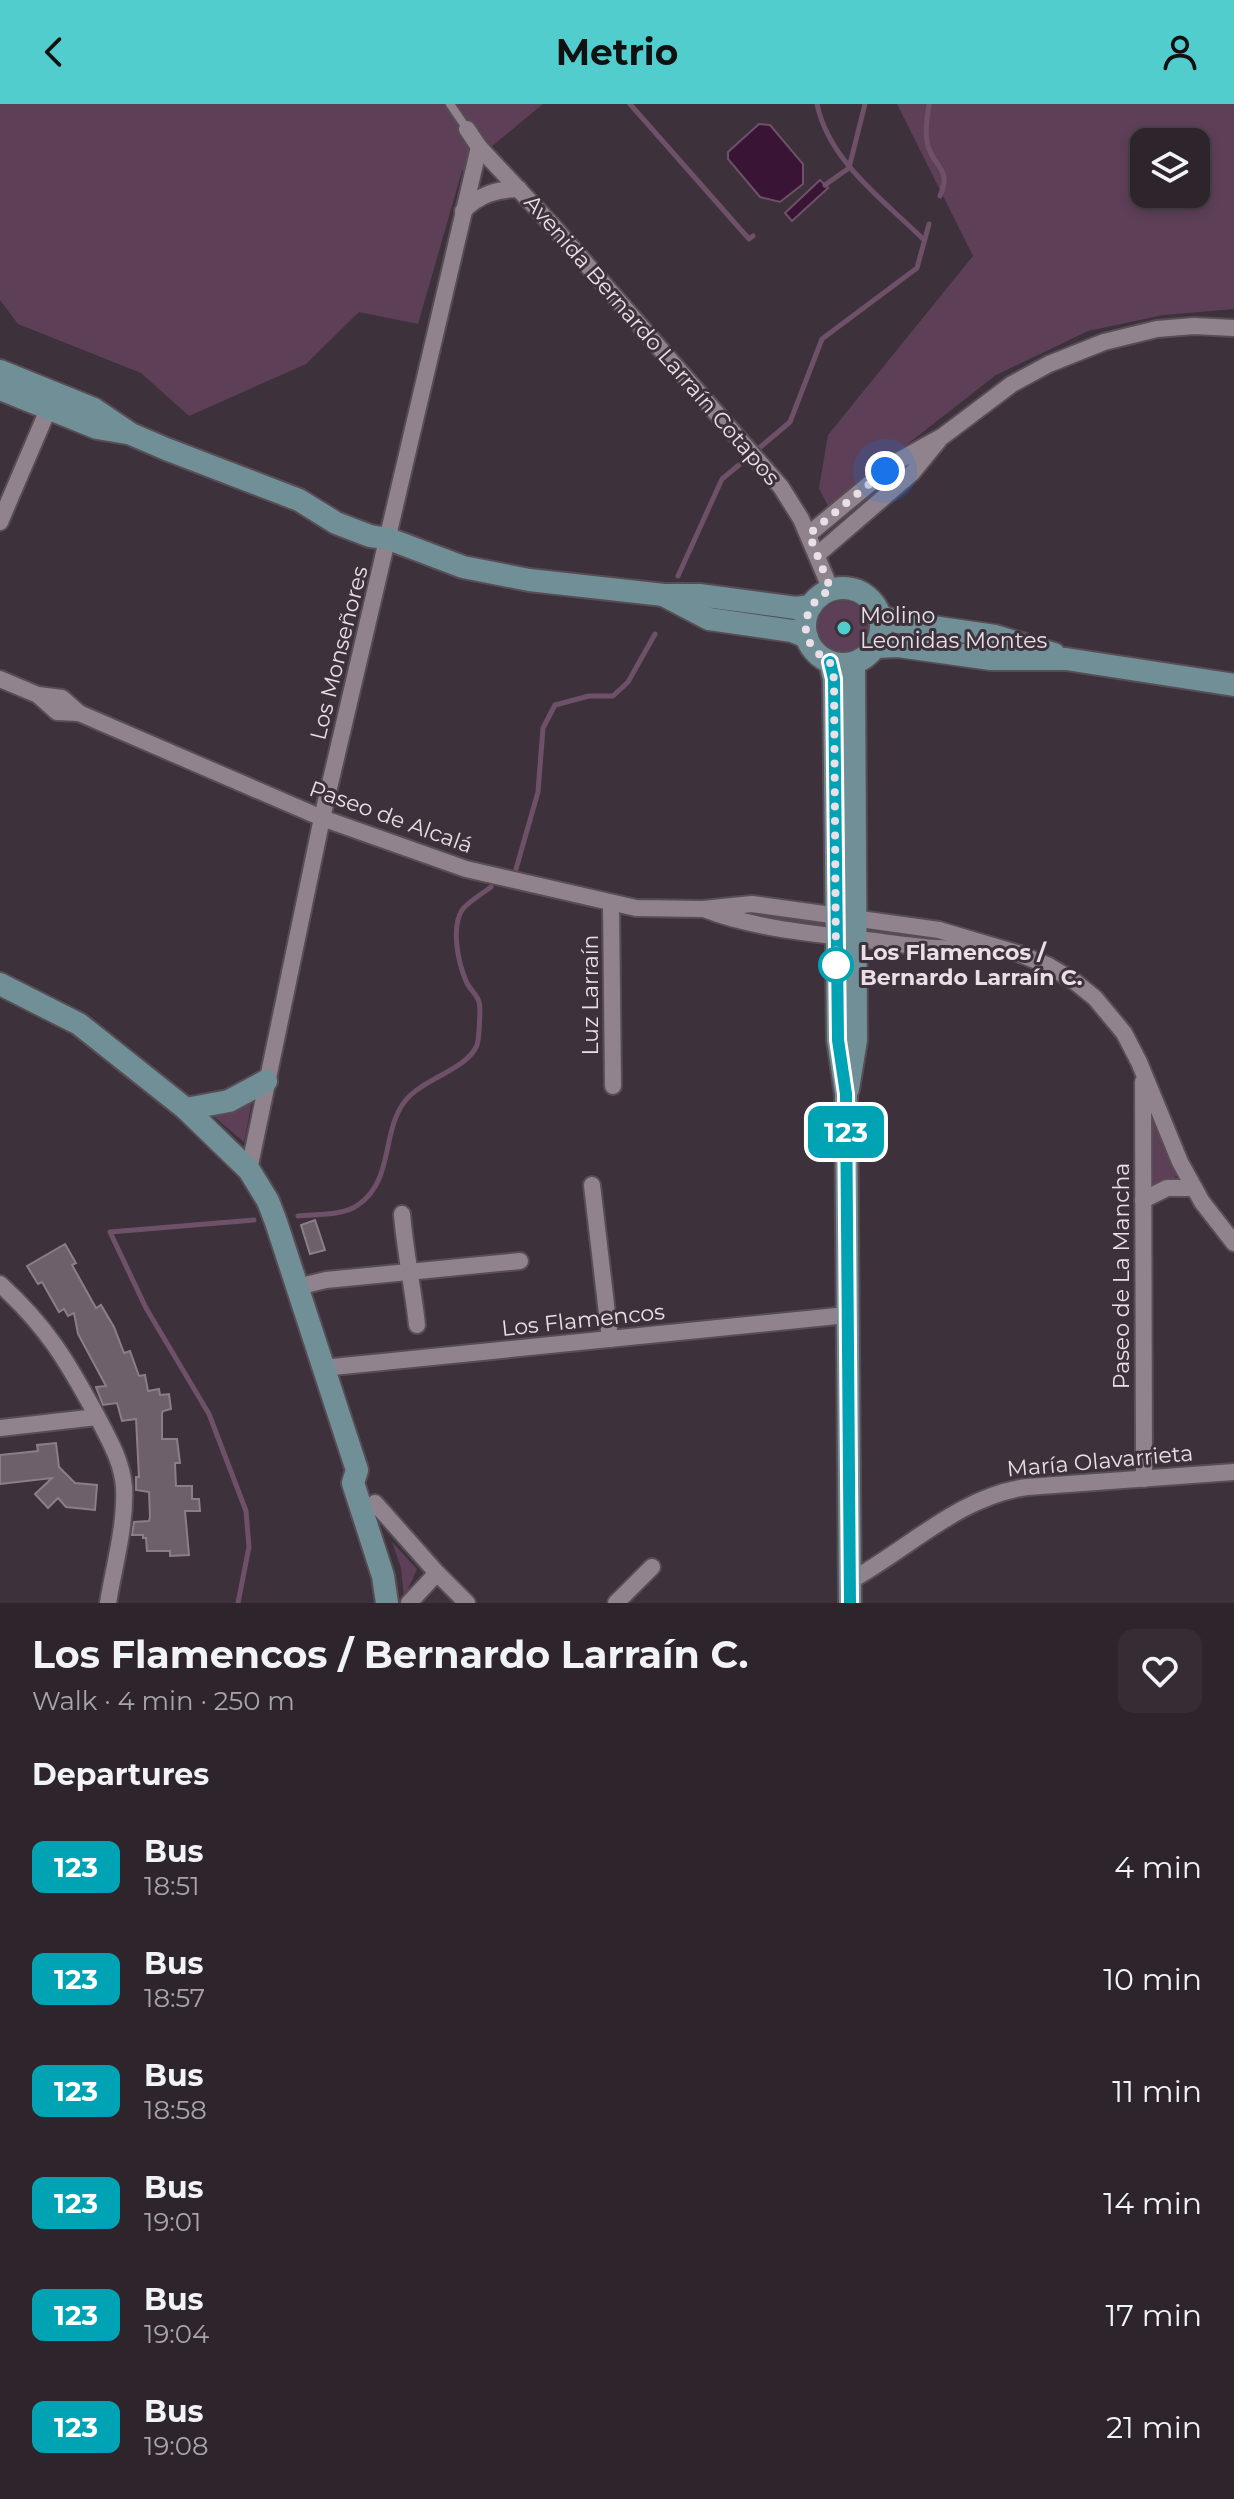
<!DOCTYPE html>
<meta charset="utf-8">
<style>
:root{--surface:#2e252c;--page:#362d34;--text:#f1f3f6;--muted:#a7a5a9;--line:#494248;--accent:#52cdce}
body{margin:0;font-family:Montserrat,sans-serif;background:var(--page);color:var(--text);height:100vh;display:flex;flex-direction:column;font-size:30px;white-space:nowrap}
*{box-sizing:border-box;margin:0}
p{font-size:26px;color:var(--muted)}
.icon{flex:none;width:44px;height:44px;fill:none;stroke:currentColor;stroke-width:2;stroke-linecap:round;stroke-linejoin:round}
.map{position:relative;height:1499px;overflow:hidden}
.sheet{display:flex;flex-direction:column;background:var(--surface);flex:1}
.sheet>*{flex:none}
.badge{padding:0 16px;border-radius:12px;font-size:28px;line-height:52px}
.controls{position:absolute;left:1130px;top:24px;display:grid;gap:16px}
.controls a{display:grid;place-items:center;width:80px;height:80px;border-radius:16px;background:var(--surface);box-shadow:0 4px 12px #0003,0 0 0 2px var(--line);font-size:40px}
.you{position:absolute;width:40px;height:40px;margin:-20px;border:6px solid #fff;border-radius:50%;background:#1a73e8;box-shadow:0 0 0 12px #1a73e833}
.map>.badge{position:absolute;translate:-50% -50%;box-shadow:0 0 0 4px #fff}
h2{padding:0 32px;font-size:30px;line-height:72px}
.round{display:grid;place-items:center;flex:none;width:84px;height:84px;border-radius:16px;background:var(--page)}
.head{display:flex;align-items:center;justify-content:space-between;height:136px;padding:0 32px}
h1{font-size:38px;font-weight:700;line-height:60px}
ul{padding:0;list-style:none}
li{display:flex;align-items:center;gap:24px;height:112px;padding:0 32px}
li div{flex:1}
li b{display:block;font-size:30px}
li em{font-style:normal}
li .badge{min-width:88px;font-weight:700;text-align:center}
header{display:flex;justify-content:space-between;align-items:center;height:104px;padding:0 32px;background:var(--accent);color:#111;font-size:36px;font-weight:700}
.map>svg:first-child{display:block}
.green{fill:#5d4058;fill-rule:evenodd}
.water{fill:#391434;stroke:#6e5169;stroke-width:2}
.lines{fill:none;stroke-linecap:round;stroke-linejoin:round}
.stream{stroke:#6e5169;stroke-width:5}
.building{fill:#6d606b;stroke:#8c7e89;stroke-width:2}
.lane-casing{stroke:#574d55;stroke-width:12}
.street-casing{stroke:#574d55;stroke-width:20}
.secondary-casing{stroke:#574d55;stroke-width:26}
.lane{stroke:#91838e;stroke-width:8}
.street{stroke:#91838e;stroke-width:16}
.secondary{stroke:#718f97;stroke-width:22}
.line-casing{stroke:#fff;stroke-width:18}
.line{stroke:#00a3b4;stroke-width:12}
.walk{stroke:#e8e0e6;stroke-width:8;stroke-dasharray:0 14.4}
.poi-dot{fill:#52cdce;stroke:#3d313b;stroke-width:3}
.stop-dot{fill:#fff;stroke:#00a3b4;stroke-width:4}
.labels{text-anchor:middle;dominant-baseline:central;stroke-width:6;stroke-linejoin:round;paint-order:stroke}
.street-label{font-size:22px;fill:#e8e0e6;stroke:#3d313b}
.poi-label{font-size:22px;fill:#e8e0e6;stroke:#3d313b;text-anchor:start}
.stop-label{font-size:22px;font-weight:bold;fill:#e8e0e6;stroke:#3d313b;text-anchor:start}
</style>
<header><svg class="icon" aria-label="back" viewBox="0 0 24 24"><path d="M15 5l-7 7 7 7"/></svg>Metrio<svg class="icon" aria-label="person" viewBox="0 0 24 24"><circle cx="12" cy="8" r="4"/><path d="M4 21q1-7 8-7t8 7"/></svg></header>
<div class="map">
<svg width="1234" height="1499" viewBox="0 0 1234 1499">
<rect width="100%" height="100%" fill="#3d313b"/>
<g class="green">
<polygon points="0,0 543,0 462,67 418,220 359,208 306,260 189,312 141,269 18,220 0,196"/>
<path d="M897,0H1234V205L1163,211L1088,227L996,271L828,402L819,384L828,331L973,152ZM1144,38H1196V90H1144Z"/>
<circle cx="843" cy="523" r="26"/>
<polygon points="755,807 822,817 826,820 821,823 753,813 752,810"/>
<polygon points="252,997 244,1038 212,1011"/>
<polygon points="1153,1016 1176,1071 1175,1075 1153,1080 1150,1074 1150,1019"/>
<polygon points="392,1438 417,1465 404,1494 401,1464"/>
</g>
<g class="water">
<polygon points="759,20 770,21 803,60 803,80 780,98 760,93 728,55 728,48"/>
<polygon points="820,76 828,84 792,117 785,109"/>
</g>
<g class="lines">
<g class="stream">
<polyline points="630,0 749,135 753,132"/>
<path d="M817,0C829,58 885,97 924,136"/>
<path d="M929,0C927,14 924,32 929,45C938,67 951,66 940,92"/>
<polyline points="825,81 849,64 865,0"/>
<polyline points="758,345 790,318 822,235 917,164 929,120"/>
<polyline points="678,472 722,375 739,361"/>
<polyline points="516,765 538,688 543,624 555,601 589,592 613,592 628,578 655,530"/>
<path d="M298,1112C316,1110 343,1112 358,1101C394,1077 381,1028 405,997C422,975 468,965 477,941C479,935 481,903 479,898C477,890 469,885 466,877C458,858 451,824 462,806C469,797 482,790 491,783"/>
<polyline points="238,1499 249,1443 246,1407 209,1310 146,1204 110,1128 254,1116"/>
</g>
</g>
<g class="building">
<circle cx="844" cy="524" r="6"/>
<polygon points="315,1116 325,1146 310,1150 301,1121"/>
<polygon points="65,1140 76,1159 72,1161 96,1204 101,1201 114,1223 124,1249 130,1247 139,1272 145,1271 148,1287 159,1285 160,1291 169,1290 171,1305 163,1307 162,1309 162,1335 177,1335 180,1359 175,1359 176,1382 192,1382 192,1395 199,1395 200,1407 185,1407 189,1451 170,1452 170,1447 147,1447 146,1434 143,1434 143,1431 132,1431 134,1418 149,1417 150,1413 149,1388 136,1386 136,1373 139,1373 136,1315 122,1317 117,1299 103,1301 96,1283 106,1282 78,1230 74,1209 68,1212 64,1205 59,1208 42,1178 38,1180 27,1162"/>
<polygon points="56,1339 59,1363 75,1379 97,1381 95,1406 66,1403 58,1394 48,1404 35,1390 52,1374 0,1380 0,1351 38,1347 37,1341"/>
</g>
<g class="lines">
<defs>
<polyline id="lane" points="450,0 467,25"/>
<g id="street">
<polyline points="467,25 479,43 553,122 781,383 801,415 831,486"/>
<path d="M463,107C479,91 496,85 519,85"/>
<polyline points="0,418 53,294"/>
<polyline points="809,430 896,358 943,332 1012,280 1049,260 1104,238 1157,225 1194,222 1234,224"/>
<polyline points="817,451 912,369 939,336"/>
<polyline points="0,575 38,591 62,594 79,609"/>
<polyline points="38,591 57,608 79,609 322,714 466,765 636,804 703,805 752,800 939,826 1020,850 1049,862 1074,877 1095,894 1124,929 1139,958 1180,1058 1202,1098 1234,1139"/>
<polyline points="611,799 613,982"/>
<path d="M704,805C755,825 812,829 866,836C908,841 946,848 988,843"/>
<polyline points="1143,978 1144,1375"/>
<polyline points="249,1066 322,714 479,43"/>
<polyline points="592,1081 610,1235"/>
<polyline points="1143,1096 1167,1084 1194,1084"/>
<path d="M402,1110C405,1147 413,1184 417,1221"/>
<path d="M0,1180C48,1224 67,1257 98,1314C109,1336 122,1357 124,1383C126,1421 114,1462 108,1499"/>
<polyline points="297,1183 326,1176 520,1157"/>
<polyline points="323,1264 847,1211"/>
<polyline points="0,1324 97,1313"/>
<polyline points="375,1399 437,1469 467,1499"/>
<path d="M850,1477C908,1445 960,1392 1027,1383L1234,1368"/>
<polyline points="409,1499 437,1469"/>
<polyline points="616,1499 652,1463"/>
</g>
<g id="secondary">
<polyline points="0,267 94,305 131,330 166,345 299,396 336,419 370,432 389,435 463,463 529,476 664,491 699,491 796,504 811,502"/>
<polyline points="0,285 97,324 127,329"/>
<circle cx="843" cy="522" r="38"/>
<polyline points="665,492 709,515 792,527 807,533"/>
<polyline points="880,512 898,518 995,532 1054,550"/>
<polyline points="875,543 898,542 991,555 1066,555 1234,581"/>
<polyline points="830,558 834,575 838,936 846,990 850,1499"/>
<polyline points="0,880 79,920 186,1005 249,1066 268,1097 276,1118 357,1366 353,1379 383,1472 387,1499"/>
<polyline points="848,985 856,936 854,559"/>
<polyline points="186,1005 229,997 266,977"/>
</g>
</defs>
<use href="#lane" class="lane-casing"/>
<use href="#street" class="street-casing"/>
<use href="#secondary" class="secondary-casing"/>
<use href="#lane" class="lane"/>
<use href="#street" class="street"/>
<use href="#secondary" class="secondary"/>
</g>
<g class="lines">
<defs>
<polyline id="line" points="830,558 834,575 838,936 846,990 850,1499"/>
</defs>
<use href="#line" class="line-casing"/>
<use href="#line" class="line"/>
<path class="walk" d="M836,861L834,575C833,570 832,561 829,557C824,552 818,551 814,545C797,524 808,496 831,486L809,430L885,367"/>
</g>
<circle class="poi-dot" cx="844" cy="524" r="8"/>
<circle class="stop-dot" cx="836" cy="861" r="16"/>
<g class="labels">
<g class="street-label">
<text transform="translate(652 236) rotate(49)">Avenida Bernardo Larraín Cotapos</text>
<text transform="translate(339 549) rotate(-76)">Los Monseñores</text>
<text transform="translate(391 713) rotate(20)">Paseo de Alcalá</text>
<text transform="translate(590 891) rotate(-90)">Luz Larraín</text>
<text transform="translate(1121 1172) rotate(-90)">Paseo de La Mancha</text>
<text transform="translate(583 1216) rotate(-6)">Los Flamencos</text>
<text transform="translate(1100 1357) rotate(-5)">María Olavarrieta</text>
</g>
<g class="poi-label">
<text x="860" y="511">Molino<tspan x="860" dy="25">Leonidas Montes</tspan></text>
</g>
<g class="stop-label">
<text x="860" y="848">Los Flamencos /<tspan x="860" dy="25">Bernardo Larraín C.</tspan></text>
</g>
</g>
</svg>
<div class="controls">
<a><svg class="icon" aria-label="layers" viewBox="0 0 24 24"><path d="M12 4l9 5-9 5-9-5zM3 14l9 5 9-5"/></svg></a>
</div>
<div class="you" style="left:885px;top:367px"></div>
<b class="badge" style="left:846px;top:1028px;background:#00a3b4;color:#fff">123</b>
</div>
<section class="sheet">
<div class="head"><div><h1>Los Flamencos / Bernardo Larraín C.</h1><p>Walk · 4 min · 250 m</p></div><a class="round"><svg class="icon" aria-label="heart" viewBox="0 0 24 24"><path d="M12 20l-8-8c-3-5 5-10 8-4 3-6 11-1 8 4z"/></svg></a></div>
<h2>Departures</h2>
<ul>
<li><span class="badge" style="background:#00a3b4;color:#fff">123</span><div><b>Bus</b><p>18:51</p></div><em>4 min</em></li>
<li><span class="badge" style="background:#00a3b4;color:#fff">123</span><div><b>Bus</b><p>18:57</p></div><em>10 min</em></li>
<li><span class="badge" style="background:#00a3b4;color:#fff">123</span><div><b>Bus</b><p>18:58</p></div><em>11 min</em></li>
<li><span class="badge" style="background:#00a3b4;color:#fff">123</span><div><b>Bus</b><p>19:01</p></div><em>14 min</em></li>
<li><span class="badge" style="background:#00a3b4;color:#fff">123</span><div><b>Bus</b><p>19:04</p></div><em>17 min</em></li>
<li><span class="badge" style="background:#00a3b4;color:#fff">123</span><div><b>Bus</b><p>19:08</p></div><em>21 min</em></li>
</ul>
</section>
